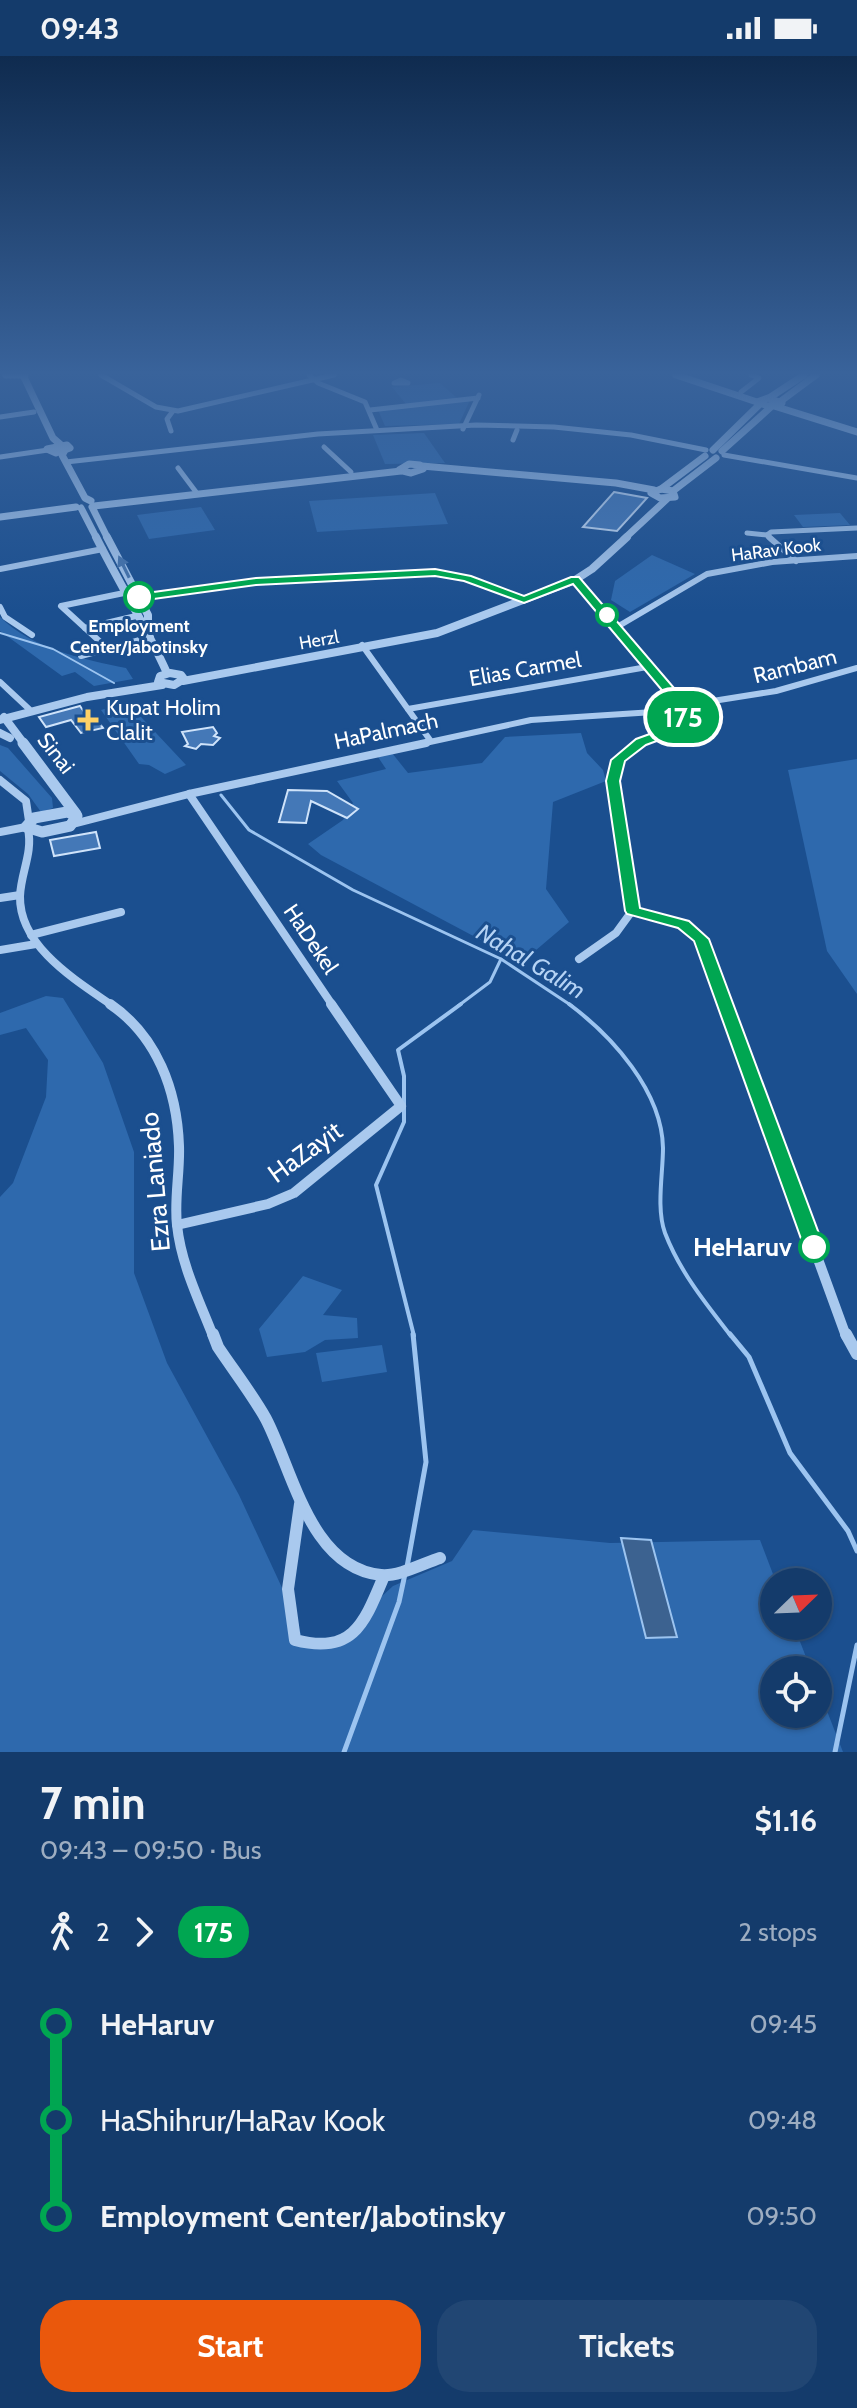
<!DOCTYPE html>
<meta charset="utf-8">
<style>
:root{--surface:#143b6b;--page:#214673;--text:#f1f3f6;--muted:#9dadc1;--line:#33557e;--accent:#ea580c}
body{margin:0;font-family:Cabin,sans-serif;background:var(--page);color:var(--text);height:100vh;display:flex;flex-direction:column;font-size:30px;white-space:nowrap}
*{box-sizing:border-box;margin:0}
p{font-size:26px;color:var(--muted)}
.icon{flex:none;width:44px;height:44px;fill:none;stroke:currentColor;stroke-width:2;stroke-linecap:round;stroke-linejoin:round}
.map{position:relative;height:1696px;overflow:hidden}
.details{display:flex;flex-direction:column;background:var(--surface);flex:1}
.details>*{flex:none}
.badge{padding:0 16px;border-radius:26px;font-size:28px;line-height:52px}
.needle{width:52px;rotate:67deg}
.buttons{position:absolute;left:760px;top:1512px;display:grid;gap:16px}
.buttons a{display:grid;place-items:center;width:72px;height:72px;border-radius:50%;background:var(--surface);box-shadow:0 2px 6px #0004,0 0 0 2px var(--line);font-size:40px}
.map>.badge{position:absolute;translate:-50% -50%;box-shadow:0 0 0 4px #fff}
.legs{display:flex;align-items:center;gap:12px;height:88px;padding:0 40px;font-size:26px}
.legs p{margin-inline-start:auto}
.headline{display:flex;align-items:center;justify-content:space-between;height:136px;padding:0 40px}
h1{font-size:44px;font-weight:700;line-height:60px}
.action{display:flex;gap:16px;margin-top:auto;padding:16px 40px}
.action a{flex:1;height:92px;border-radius:32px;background:var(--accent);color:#fff;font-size:32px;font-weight:700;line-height:92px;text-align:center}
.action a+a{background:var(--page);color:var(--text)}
ul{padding:0 40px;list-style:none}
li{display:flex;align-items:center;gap:28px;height:96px;font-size:30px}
li i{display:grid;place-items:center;width:12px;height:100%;margin:0 10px;background:currentColor}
li i::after{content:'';width:20px;height:20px;margin:-10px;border:6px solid;border-radius:50%;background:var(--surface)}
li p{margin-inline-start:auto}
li:first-child i{background:linear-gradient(#0000 50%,currentColor 0)}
li:last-child i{background:linear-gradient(currentColor 50%,#0000 0)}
.status{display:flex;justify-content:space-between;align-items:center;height:56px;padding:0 40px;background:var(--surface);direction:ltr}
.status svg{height:22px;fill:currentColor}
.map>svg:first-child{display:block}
.green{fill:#2e69ad}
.water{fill:#3c6290;stroke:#9cc4f0;stroke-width:2}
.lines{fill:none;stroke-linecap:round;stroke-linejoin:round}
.stream-far3{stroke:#9cc4f0;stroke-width:2}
.stream-far2{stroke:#9cc4f0;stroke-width:3}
.stream-far1{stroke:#9cc4f0;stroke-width:4}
.stream{stroke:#9cc4f0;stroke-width:5}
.building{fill:#4478b7;stroke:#cfe3fa;stroke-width:2}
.minor-far4{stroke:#a9c9ee;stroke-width:5}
.minor-far3{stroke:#a9c9ee;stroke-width:6}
.minor-far2{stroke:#a9c9ee;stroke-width:8}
.minor-far1{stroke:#a9c9ee;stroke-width:10}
.minor{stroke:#a9c9ee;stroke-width:12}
.tertiary-far2{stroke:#a9c9ee;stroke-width:7}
.tertiary-far1{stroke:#a9c9ee;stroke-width:8}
.tertiary{stroke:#a9c9ee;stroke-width:11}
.oneway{fill:#4674ac}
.line-1{fill:#00a651;stroke:#fff;stroke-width:2}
.stop-1-dot{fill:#fff;stroke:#00a651;stroke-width:4}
.poi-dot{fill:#ffd166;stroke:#1b4f8f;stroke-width:3}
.labels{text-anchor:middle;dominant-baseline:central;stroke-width:6;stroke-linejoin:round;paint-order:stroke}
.far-street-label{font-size:18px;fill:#fff;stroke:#1b4f8f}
.far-stop-label{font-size:18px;font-weight:bold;fill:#fff;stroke:#1b4f8f}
.street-label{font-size:22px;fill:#fff;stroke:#1b4f8f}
.poi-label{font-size:22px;fill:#fff;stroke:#1b4f8f;text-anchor:start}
.water-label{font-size:24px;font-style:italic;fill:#b5d3f5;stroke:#1b4f8f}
.near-street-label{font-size:26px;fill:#fff;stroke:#1b4f8f}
.near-stop-label{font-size:26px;font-weight:bold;fill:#fff;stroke:#1b4f8f;text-anchor:end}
</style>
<div class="status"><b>09:43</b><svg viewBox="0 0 49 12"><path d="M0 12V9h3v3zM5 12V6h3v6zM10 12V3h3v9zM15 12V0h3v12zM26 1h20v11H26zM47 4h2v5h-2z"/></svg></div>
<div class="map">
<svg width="857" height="1696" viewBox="0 0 857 1696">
<rect width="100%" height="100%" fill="#1b4f8f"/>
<g class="green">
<polygon points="440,327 458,343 406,348 392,331"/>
<polygon points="470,344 459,368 385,370 378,354"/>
<polygon points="424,377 445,407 385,408 373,379"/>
<polygon points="435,437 448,468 317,476 309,445"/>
<polygon points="201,451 215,474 149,483 137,459"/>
<polygon points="840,457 850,469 803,471 794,459"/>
<polygon points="652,499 695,518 630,556 611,544 615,525"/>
<path d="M0,561C31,592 85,604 126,612L133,623L94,630L75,616L62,620L0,575Z"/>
<polygon points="127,646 186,709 165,718 149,709 139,708 101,654"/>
<polygon points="581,677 587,697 603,714 606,725 553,746 546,833 569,866 522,906 321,799 308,788 343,764 353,747 337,725 386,713 378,701 392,697 408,717 482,707 505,681"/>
<polygon points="0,689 8,692 52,742 53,752 41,756 28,738 0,715"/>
<polygon points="857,703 857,938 827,895 788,714"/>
<polygon points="46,940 63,942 103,1007 134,1096 134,1217 167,1307 239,1439 296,1562 303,1585 335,1584 360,1572 381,1541 393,1530 452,1505 473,1474 610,1487 760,1484 776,1526 774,1526 774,1570 794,1570 811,1614 774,1614 774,1658 818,1658 818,1632 843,1696 0,1696 0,1141 13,1127 46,1041 48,1004 26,972 0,979 0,957"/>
<polygon points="303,1220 342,1234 323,1259 357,1262 358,1282 325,1284 305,1296 267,1301 259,1273"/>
<polygon points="382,1289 387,1316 322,1326 316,1297"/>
</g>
<polygon class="water" points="621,1482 651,1484 677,1581 646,1582"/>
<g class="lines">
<polyline class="stream-far3" points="0,577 53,593 114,627"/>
<g class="stream-far2">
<polyline points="221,739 249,774 353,834 501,903 572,950"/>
<polyline points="458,950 490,926 501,903"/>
</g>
<g class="stream-far1">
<path d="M569,948C612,980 662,1035 663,1092C663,1118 656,1152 665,1177C680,1216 706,1248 731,1280"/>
<polyline points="414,1280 376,1129 404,1066 404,1020 398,994 461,948"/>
</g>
<g class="stream">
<polyline points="730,1278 749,1301 790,1397 848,1475 857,1495"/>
<polyline points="407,1511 426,1406 413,1278"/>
<polyline points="344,1696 399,1546 405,1518"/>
<polyline points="835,1696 857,1589"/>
</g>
</g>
<g class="building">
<polygon points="614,436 647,442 617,475 583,471"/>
<polygon points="80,650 89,663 95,662 103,672 81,677 71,664 46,671 39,661"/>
<polygon points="213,671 217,677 214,680 220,682 213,689 201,688 196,693 185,690 188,688 182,676"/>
<polygon points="288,734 327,735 358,753 347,762 311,745 306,767 279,766"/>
<polygon points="96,776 100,792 54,800 50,784"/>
</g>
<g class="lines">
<g class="minor-far4">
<polyline points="101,319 156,351 178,355 334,319"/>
<polyline points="309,319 318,327 365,346 377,374"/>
<polygon points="401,324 408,327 394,327"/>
<polyline points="741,336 759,322 751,319"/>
<polyline points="370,354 478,342"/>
<polyline points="0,361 34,356"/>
<polyline points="463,373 479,339"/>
<polyline points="171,375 167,363 173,355"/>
<polyline points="513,384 517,374"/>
<polyline points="324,391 351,416"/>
<polyline points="724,399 857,422"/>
<polyline points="0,401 48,394"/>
<polyline points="66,406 318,378 476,369 554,371 631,379 706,394"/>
<polyline points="178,412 196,436"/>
<polyline points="747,477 767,479 771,476 857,472"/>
<polyline points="767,479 771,483"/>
</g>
<g class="minor-far3">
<polyline points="769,481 796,505"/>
<polyline points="0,513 103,493"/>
<polyline points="575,524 679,646"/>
<polyline points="139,541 256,526 435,517 467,522 524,544"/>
<polyline points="0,551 5,561 32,579"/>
<polyline points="617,571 707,518 772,506 857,500"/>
<polyline points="85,572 136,560"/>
<polyline points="362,589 430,684"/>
<polyline points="108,593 61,550 124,537"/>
<polyline points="81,600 151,581"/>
<polyline points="0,626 29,653"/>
<polygon points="684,646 694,648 698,657 684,661 669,655 671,648"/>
<polyline points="694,648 776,635 857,612"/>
<polyline points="408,653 647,611"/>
<polyline points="416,689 531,664 669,655"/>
<polyline points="637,689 677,673 684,661"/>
</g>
<g class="minor-far2">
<polyline points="0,724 26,745 29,765"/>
<polyline points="189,738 333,950"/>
<polyline points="73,768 189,738 426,687"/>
<path d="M28,773C33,797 21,816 20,840C19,891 77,925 113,950"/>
<polyline points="0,776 26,771"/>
<polyline points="0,842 20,839"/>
<polyline points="632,855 684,869 701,883 725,950"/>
<polyline points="31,879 121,856"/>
<polyline points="0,894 36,888"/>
<polyline points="579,903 616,877 632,855 613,725 618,704 640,687"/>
</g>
<g class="minor-far1">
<path d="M110,948C157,980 177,1034 179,1090C180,1116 174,1144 177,1169C181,1208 199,1244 213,1280"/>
<polyline points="725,948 846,1280"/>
<polyline points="177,1169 268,1148 294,1137 401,1050 331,948"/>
</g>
<g class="minor">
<path d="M213,1278L218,1291C234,1315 252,1338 266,1363C293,1415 310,1512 381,1519C398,1521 424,1507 440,1502"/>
<polyline points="846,1278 857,1298"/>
<path d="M300,1448L288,1533L295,1584C353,1599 364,1568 384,1520"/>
</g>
<g class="tertiary-far2">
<polyline points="6,319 25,319"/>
<polyline points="23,319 53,382 61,389"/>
<polyline points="676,319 757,346"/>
<polygon points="768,342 782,347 768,350 757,346"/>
<polyline points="769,342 804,319"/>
<polyline points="781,345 816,319"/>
<polyline points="774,350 857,376"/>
<polygon points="67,389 70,392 56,397 47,393"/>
<polyline points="713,394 760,348"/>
<polyline points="722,395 772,350"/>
<polyline points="64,396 62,399 85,442 91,445"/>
<polygon points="409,408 420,409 423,413 411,417 399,414"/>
<polyline points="422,410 616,427 654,434"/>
<polyline points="661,433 705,400"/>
<polygon points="661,433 673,435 675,441 660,442 651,437"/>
<polyline points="673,435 716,402"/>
<polyline points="94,450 401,415"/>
<polyline points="92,451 108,483"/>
<polyline points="81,452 97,483"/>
<polyline points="0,461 76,451"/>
<polyline points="624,483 667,443"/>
</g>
<g class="tertiary-far1">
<path d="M96,481C119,527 146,570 167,617"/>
<polyline points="107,481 148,559 148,574"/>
<polygon points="170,617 181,619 184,623 174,629 158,626 160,620"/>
<polyline points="183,625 437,577 575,524 592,513 627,481"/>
<polyline points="4,661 25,689"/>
<polyline points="0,664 87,641 162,629"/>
<polyline points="0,677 10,682"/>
</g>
<g class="tertiary">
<polyline points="23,687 76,758"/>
<polygon points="67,756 77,760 70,770 42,776 26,771 34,762"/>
</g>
</g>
<defs><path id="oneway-solid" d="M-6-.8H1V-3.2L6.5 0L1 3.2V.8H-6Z" transform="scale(2)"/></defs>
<use class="oneway" href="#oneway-solid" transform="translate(124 511) rotate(-116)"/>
<linearGradient id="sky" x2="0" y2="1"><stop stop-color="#0f2b4f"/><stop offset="0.57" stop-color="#39639b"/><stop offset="1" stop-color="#39639b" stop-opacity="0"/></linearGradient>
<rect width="857" height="556" fill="url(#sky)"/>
<polygon class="line-1" points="435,513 471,520 524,540 571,521 579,521 686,646 675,652 691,661 681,676 646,689 625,705 620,725 640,852 689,865 709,883 824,1191 821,1196 807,1196 804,1191 694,885 678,872 627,858 625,855 606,725 611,704 636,683 672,670 676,663 664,658 662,650 671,645 573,528 524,547 464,525 435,520 256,529 139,545 133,541 139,538 256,522"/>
<g class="stop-1-dot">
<circle cx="139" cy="541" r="14"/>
<circle cx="607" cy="559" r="10"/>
<circle cx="814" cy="1191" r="14"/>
</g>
<path class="poi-dot" d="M84 652h8v8h8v8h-8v8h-8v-8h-8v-8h8z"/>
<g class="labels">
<g class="far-street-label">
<text transform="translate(776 494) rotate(-7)">HaRav Kook</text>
<text transform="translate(319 584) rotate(-10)">Herzl</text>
</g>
<g class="far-stop-label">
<text x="139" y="570">Employment<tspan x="139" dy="21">Center/Jabotinsky</tspan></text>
</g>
<g class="street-label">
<text transform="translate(795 610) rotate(-14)">Rambam</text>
<text transform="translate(525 613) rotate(-10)">Elias Carmel</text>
<text transform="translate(386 675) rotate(-12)">HaPalmach</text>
<text transform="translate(56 697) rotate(52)">Sinai</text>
<text transform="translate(311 883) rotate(56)">HaDekel</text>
</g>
<g class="poi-label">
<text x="106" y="651">Kupat Holim<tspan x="106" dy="25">Clalit</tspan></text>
</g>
<g class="water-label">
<text transform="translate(531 905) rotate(31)">Nahal Galim</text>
</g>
<g class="near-street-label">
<text transform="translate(305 1096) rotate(-36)">HaZayit</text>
<text transform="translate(155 1126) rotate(-95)">Ezra Laniado</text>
</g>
<g class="near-stop-label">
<text x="792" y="1191">HeHaruv</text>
</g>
</g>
</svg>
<div class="buttons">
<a><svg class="needle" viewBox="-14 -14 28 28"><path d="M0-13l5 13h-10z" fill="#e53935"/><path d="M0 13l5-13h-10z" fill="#9dadc1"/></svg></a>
<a><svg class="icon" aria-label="locate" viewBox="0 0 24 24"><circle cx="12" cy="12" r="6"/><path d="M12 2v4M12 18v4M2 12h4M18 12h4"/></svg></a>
</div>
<b class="badge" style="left:683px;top:661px;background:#00a651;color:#fff">175</b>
</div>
<section class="details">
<div class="headline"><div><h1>7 min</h1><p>09:43 – 09:50 · Bus</p></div><b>$1.16</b></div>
<div class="legs"><svg class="icon" aria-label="walk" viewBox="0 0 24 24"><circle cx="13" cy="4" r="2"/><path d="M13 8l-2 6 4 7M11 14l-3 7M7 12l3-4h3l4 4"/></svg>2<svg class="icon" aria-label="forward" viewBox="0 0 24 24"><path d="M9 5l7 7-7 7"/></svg><b class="badge" style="background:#00a651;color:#fff">175</b><p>2 stops</p></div>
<ul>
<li><i style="color:#00a651"></i><b>HeHaruv</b><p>09:45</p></li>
<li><i style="color:#00a651"></i><span>HaShihrur/HaRav Kook</span><p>09:48</p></li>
<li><i style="color:#00a651"></i><b>Employment Center/Jabotinsky</b><p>09:50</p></li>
</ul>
<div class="action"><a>Start</a><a>Tickets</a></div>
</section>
